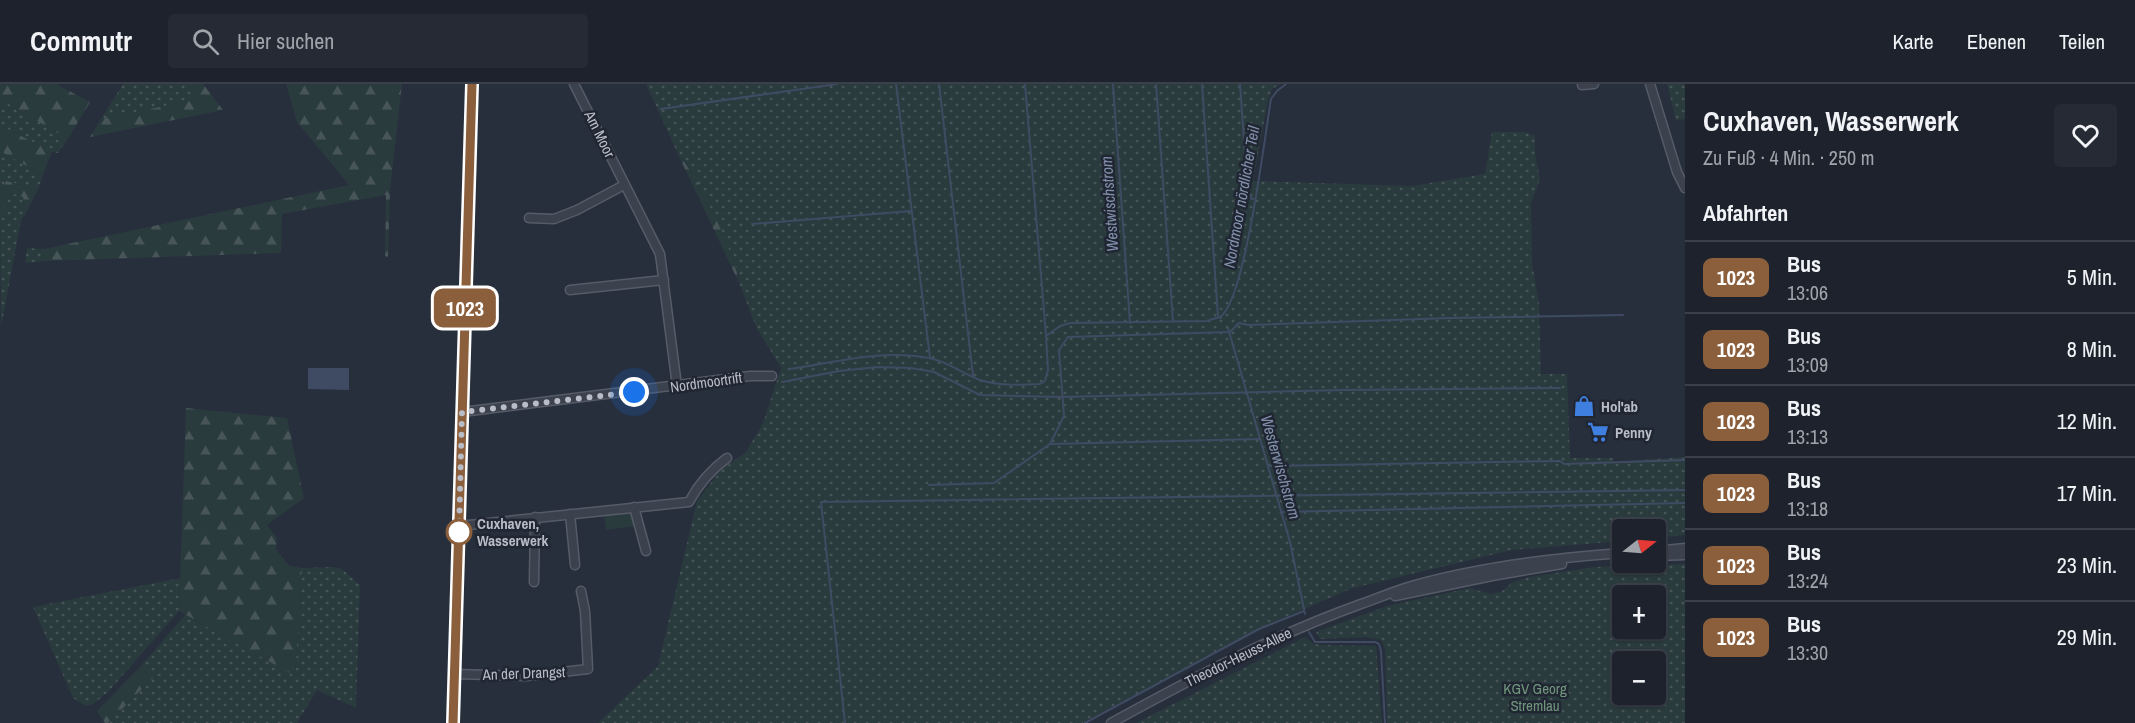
<!DOCTYPE html>
<html lang="de">
<meta charset="utf-8">
<style>
:root{--surface:#1d222d;--page:#252a35;--text:#f1f3f6;--muted:#a0a4aa;--line:#3b3f49}
body{margin:0;font-family:"Archivo Narrow",sans-serif;background:var(--page);color:var(--text);height:100vh;display:flex;flex-direction:column;font-size:22px;white-space:nowrap}
*{box-sizing:border-box;margin:0}
p{font-size:20px;color:var(--muted)}
.icon{flex:none;width:33px;height:33px;fill:none;stroke:currentColor;stroke-width:2;stroke-linecap:round;stroke-linejoin:round}
.map{position:relative;flex:1;overflow:hidden}
.details{display:flex;flex-direction:column;background:var(--surface);width:450px}
.details>*{flex:none}
.badge{padding:0 12px;border-radius:9px;font-size:21px;line-height:39px}
.needle{width:39px;rotate:73deg}
.buttons{position:absolute;left:1612px;top:435px;display:grid;gap:12px}
.buttons a{display:grid;place-items:center;width:54px;height:54px;border-radius:6px;background:var(--surface);box-shadow:0 2px 4px #0004,0 0 0 2px var(--line);font-size:30px}
.you{position:absolute;width:30px;height:30px;margin:-15px;border:4px solid #fff;border-radius:50%;background:#1a73e8;box-shadow:0 0 0 9px #1a73e833}
.map>.badge{position:absolute;translate:-50% -50%;box-shadow:0 0 0 3px #fff}
h2{padding:0 18px;font-size:22px;line-height:54px}
.round{display:grid;place-items:center;flex:none;width:63px;height:63px;border-radius:6px;background:var(--page)}
.headline{display:flex;align-items:center;justify-content:space-between;height:102px;padding:0 18px}
h1{font-size:28px;font-weight:700;line-height:45px}
ul{padding:0;list-style:none}
li{display:flex;align-items:center;gap:18px;height:72px;padding:0 18px;border-top:2px solid var(--line)}
li div{flex:1}
li b{display:block;font-size:22px}
li em{font-style:normal}
li .badge{min-width:66px;font-weight:700;text-align:center}
header{display:flex;align-items:center;gap:36px;box-sizing:border-box;height:84px;padding:0 30px;background:var(--surface);border-bottom:2px solid var(--line)}
header strong{font-size:28px}
nav{display:flex;gap:33px;margin-inline-start:auto;font-size:21px}
.search{width:420px;height:54px;background:var(--page);display:flex;align-items:center;gap:15px;box-sizing:border-box;padding:0 21px;border-radius:6px;color:var(--muted);font-size:22px}
main{display:flex;flex:1;min-height:0}
.map>svg:first-child{display:block}
.grass{fill:url(#grass-dots);fill-rule:evenodd}
.forest{fill:url(#forest-firs)}
.park{fill:#2a3b3e}
.water{fill:#3f4b63}
.lines{fill:none;stroke-linecap:round;stroke-linejoin:round}
.stream{stroke:#3f4b63;stroke-width:2}
.minor-casing{stroke:#565c67;stroke-width:11}
.minor{stroke:#3b414d;stroke-width:8}
.line-casing{stroke:#fff;stroke-width:14}
.line{stroke:#8b5e3c;stroke-width:9}
.walk{stroke:#b7bcc7;stroke-width:6;stroke-dasharray:0 10.8}
.stop-dot{fill:#fff;stroke:#8b5e3c;stroke-width:3}
.labels{text-anchor:middle;dominant-baseline:central;stroke-width:5;stroke-linejoin:round;paint-order:stroke}
.street-label{font-size:15px;fill:#b7bcc7;stroke:#202632}
.poi-label{font-size:15px;font-weight:bold;fill:#b7bcc7;stroke:#202632;text-anchor:start}
.stop-label{font-size:15px;font-weight:bold;fill:#b7bcc7;stroke:#202632;text-anchor:start}
.park-label{font-size:15px;fill:#71967d;stroke:#202632}
.water-label{font-size:16px;font-style:italic;fill:#8290ac;stroke:#202632}
</style>
<header>
<strong>Commutr</strong>
<div class="search"><svg class="icon" aria-label="search" viewBox="0 0 24 24"><circle cx="10" cy="10" r="6"/><path d="M15 15l6 6"/></svg>Hier suchen</div>
<nav><a>Karte</a><a>Ebenen</a><a>Teilen</a></nav>
</header>
<main>
<div class="map">
<svg width="1685" height="639" viewBox="0 0 1685 639">
<defs>
<pattern id="grass-dots" width="8" height="8" patternUnits="userSpaceOnUse" patternTransform="scale(1.5)"><rect width="8" height="8" fill="#2a3b3e"/><path d="M2 2h.1M6 6h.1" fill="none" stroke="#475558" stroke-width="1.8" stroke-linecap="round"/></pattern>
<pattern id="forest-firs" width="22" height="20" patternUnits="userSpaceOnUse" patternTransform="scale(1.5)"><rect width="22" height="20" fill="#2a3b3e"/><path d="M5 1l3.5 6h-7zM16 11l3.5 6h-7z" fill="#475558"/></pattern>
</defs>
<rect width="100%" height="100%" fill="#272e3c"/>
<g class="grass">
<polygon points="123,0 188,0 194,16 101,35"/>
<polygon points="646,0 1281,0 1272,5 1268,16 1253,97 1412,102 1485,90 1492,48 1524,48 1535,52 1535,70 1540,95 1531,119 1532,179 1539,219 1541,290 1567,290 1570,374 1613,374 1613,378 1685,373 1685,451 1656,454 1656,446 1623,446 1623,457 1512,466 1353,504 1265,542 1082,639 598,639 658,582 697,417 721,386 746,368 763,339 781,284 756,243 740,201 739,191 717,140 686,78 677,68"/>
<polygon points="1667,0 1685,0 1685,35 1676,36"/>
<polygon points="0,15 68,55 58,69 52,68 0,41"/>
<polygon points="0,67 43,91 38,105 6,97 0,112"/>
<polygon points="12,109 23,113 26,129 21,137 1,243 0,123 3,124"/>
<polygon points="27,164 44,165 44,177 25,179"/>
<path d="M1685,480V639H1387L1385,565L1381,556L1366,553L1320,555L1316,548L1387,522L1470,504L1490,510L1501,508L1513,498L1530,493L1594,483ZM1623,512H1656V544H1623ZM1623,578H1656V610H1623Z"/>
<polygon points="333,483 342,485 360,501 356,624 317,606 297,639 108,639 153,594 140,583 185,531 295,591 302,484"/>
<polygon points="180,494 179,527 108,608 93,620 86,622 73,614 33,523"/>
<polygon points="1305,553 1314,560 1323,561 1376,562 1382,639 1136,639"/>
</g>
<g class="forest">
<polygon points="0,0 56,0 90,18 68,55 0,15"/>
<polygon points="188,0 203,0 223,26 90,53 101,35 194,16"/>
<polygon points="286,0 402,0 390,107 388,173 385,172 386,111 282,130 281,169 44,177 44,165 349,101 297,38"/>
<polygon points="0,41 52,68 43,91 0,67"/>
<path d="M677,68C697,90 736,172 740,201Z"/>
<polygon points="6,97 38,105 26,129 23,113 12,109 3,125 0,123 0,112"/>
<polygon points="186,324 287,334 304,414 267,441 277,454 276,465 284,476 290,482 302,484 295,592 179,527"/>
<polygon points="140,583 153,594 108,639 105,639 97,627"/>
</g>
<polygon class="park" points="626,427 633,430 637,442 606,446 604,430"/>
<polygon class="water" points="308,284 349,284 349,306 308,305"/>
<g class="lines">
<g class="stream">
<polyline points="896,0 930,274"/>
<polyline points="939,0 973,292"/>
<polyline points="1025,0 1046,251"/>
<polyline points="1113,0 1130,239"/>
<polyline points="1156,0 1173,237"/>
<polyline points="1202,0 1218,233"/>
<polyline points="1240,0 1247,99 1251,114 1253,115"/>
<polyline points="661,25 837,0"/>
<polyline points="752,140 911,127"/>
<path d="M1220,233C1245,218 1265,50 1271,15L1277,7L1286,0"/>
<polyline points="1228,244 1290,458 1305,530"/>
<path d="M790,285C836,278 882,265 929,274C947,277 963,290 980,296C999,302 1021,301 1040,300L1045,297L1048,286L1046,252L1060,242L1070,239L1206,237L1220,233L1221,234"/>
<polyline points="782,298 839,287 877,283 911,284 934,288 980,311 1062,313 1345,306 1560,304"/>
<polyline points="1050,360 1260,355"/>
<polyline points="1268,382 1560,377 1564,380 1685,376"/>
<polyline points="929,401 994,399 1050,360 1064,332 1059,266 1068,253 1230,248 1239,239 1248,241 1450,234 1623,231"/>
<polyline points="1281,428 1685,419"/>
<polyline points="1309,548 1315,558 1375,558 1379,560 1381,567 1385,639"/>
<polyline points="845,639 821,418 1685,406"/>
<polyline points="1085,639 1259,545 1304,527"/>
</g>
<defs>
<g id="minor">
<polyline points="574,0 660,170 677,302"/>
<polyline points="1650,0 1677,88 1685,104"/>
<polyline points="1582,1 1594,0"/>
<polyline points="529,134 554,135 577,126 624,101"/>
<polyline points="570,206 664,196"/>
<polyline points="462,328 750,292 772,292"/>
<polyline points="634,423 646,467"/>
<polyline points="570,430 575,481"/>
<path d="M459,442L689,418C698,401 712,385 727,374"/>
<polyline points="1656,467 1685,464"/>
<polyline points="1656,472 1685,471"/>
<polyline points="534,498 535,433"/>
<polyline points="1395,512 1492,492 1562,480"/>
<polyline points="454,590 527,592 588,585 585,527 581,507"/>
<polyline points="453,639 472,0"/>
<path d="M1111,639C1193,594 1272,552 1361,520C1376,515 1392,508 1408,503C1478,483 1550,474 1623,469"/>
</g>
</defs>
<use href="#minor" class="minor-casing"/>
<use href="#minor" class="minor"/>
</g>
<g class="lines">
<defs>
<polyline id="line" points="453,639 472,0"/>
</defs>
<use href="#line" class="line-casing"/>
<use href="#line" class="line"/>
<polyline class="walk" points="459,448 462,328 634,308"/>
</g>
<defs>
<symbol id="shop-bare" viewBox="-9 -9 18 18"><path d="M-5-2.5h2.3a2.7 3.5 0 0 1 5.4 0H5L5.5 6h-11ZM-1.5-2.5h3a1.5 2.3 0 0 0-3 0Z" fill="#3f7fe0" stroke="#202632" stroke-width="2.5" paint-order="stroke"/></symbol>
<symbol id="supermarket-bare" viewBox="-9 -9 18 18"><path d="M-6-5.5h2.5l.6 2H6L4.5 2H-2.5L-4.4-4H-6ZM-1.5 3.2a1.3 1.3 0 1 0 .1 0ZM3 3.2a1.3 1.3 0 1 0 .1 0Z" fill="#3f7fe0" stroke="#202632" stroke-width="2.5" paint-order="stroke"/></symbol>
</defs>
<g fill-rule="evenodd">
<use href="#shop-bare" x="1569" y="307" width="30" height="30"/>
<use href="#supermarket-bare" x="1583" y="333" width="30" height="30"/>
</g>
<circle class="stop-dot" cx="459" cy="448" r="12"/>
<g class="labels">
<g class="street-label">
<text transform="translate(600 50) rotate(64)">Am Moor</text>
<text transform="translate(706 298) rotate(-8)">Nordmoortrift</text>
<text transform="translate(1238 573) rotate(-26)">Theodor-Heuss-Allee</text>
<text transform="translate(524 589) rotate(-2)">An der Drangst</text>
</g>
<g class="poi-label">
<text x="1601" y="322">Hol'ab</text>
<text x="1615" y="348">Penny</text>
</g>
<g class="stop-label">
<text x="477" y="439">Cuxhaven,<tspan x="477" dy="17">Wasserwerk</tspan></text>
</g>
<g class="park-label">
<text x="1535" y="604">KGV Georg<tspan x="1535" dy="17">Stremlau</tspan></text>
</g>
<g class="water-label">
<text transform="translate(1241 113) rotate(-80)">Nordmoor nördlicher Teil</text>
<text transform="translate(1109 120) rotate(-94)">Westwischstrom</text>
<text transform="translate(1281 383) rotate(74)">Westerwischstrom</text>
</g>
</g>
</svg>
<div class="buttons">
<a><svg class="needle" viewBox="-14 -14 28 28"><path d="M0-13l5 13h-10z" fill="#e53935"/><path d="M0 13l5-13h-10z" fill="#a0a4aa"/></svg></a>
<a>+</a>
<a>−</a>
</div>
<div class="you" style="left:634px;top:308px"></div>
<b class="badge" style="left:465px;top:224px;background:#8b5e3c;color:#fff">1023</b>
</div>
<section class="details">
<div class="headline"><div><h1>Cuxhaven, Wasserwerk</h1><p>Zu Fuß · 4 Min. · 250 m</p></div><a class="round"><svg class="icon" aria-label="heart" viewBox="0 0 24 24"><path d="M12 20l-8-8c-3-5 5-10 8-4 3-6 11-1 8 4z"/></svg></a></div>
<h2>Abfahrten</h2>
<ul>
<li><span class="badge" style="background:#8b5e3c;color:#fff">1023</span><div><b>Bus</b><p>13:06</p></div><em>5 Min.</em></li>
<li><span class="badge" style="background:#8b5e3c;color:#fff">1023</span><div><b>Bus</b><p>13:09</p></div><em>8 Min.</em></li>
<li><span class="badge" style="background:#8b5e3c;color:#fff">1023</span><div><b>Bus</b><p>13:13</p></div><em>12 Min.</em></li>
<li><span class="badge" style="background:#8b5e3c;color:#fff">1023</span><div><b>Bus</b><p>13:18</p></div><em>17 Min.</em></li>
<li><span class="badge" style="background:#8b5e3c;color:#fff">1023</span><div><b>Bus</b><p>13:24</p></div><em>23 Min.</em></li>
<li><span class="badge" style="background:#8b5e3c;color:#fff">1023</span><div><b>Bus</b><p>13:30</p></div><em>29 Min.</em></li>
</ul>
</section>
</main>
